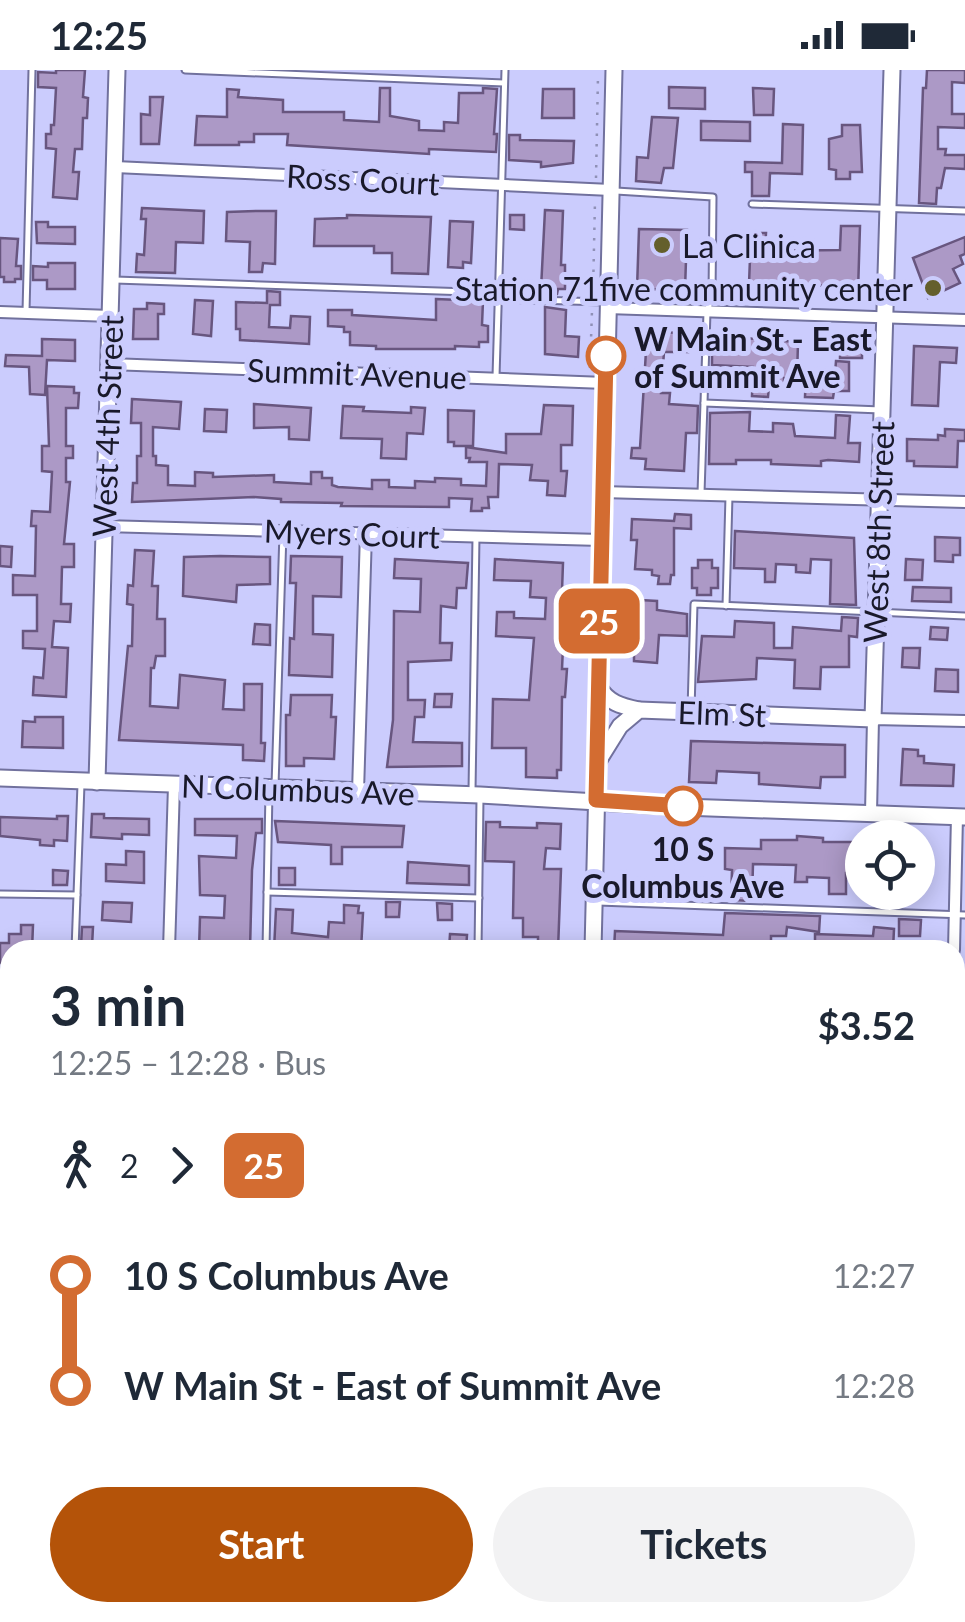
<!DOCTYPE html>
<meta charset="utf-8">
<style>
:root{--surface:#fff;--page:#f2f2f3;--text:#1f2937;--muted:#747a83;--accent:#b45309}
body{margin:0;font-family:Lato,sans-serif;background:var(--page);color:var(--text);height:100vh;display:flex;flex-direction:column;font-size:38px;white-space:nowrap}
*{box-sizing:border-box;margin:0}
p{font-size:32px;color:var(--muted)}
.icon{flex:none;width:55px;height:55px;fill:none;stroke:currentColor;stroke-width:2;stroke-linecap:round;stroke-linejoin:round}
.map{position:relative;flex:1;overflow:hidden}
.details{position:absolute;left:0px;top:870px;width:965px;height:682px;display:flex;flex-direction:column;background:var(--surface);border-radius:30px 30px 0 0;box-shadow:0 5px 25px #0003}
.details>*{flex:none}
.badge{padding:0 20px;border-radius:15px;font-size:35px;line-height:65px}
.buttons{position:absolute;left:845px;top:750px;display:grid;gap:20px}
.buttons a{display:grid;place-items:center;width:90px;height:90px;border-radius:50%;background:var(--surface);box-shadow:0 5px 25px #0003;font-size:50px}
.map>.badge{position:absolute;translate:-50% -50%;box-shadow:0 0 0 5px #fff}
.legs{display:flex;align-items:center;gap:15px;height:110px;padding:0 50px;font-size:32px}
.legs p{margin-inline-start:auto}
.headline{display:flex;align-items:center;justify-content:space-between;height:170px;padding:0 50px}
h1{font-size:55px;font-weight:700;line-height:75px}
.action{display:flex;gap:20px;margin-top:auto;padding:20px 50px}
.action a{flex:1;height:115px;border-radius:60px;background:var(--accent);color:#fff;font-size:40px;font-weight:700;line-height:115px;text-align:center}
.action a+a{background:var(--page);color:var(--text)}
ul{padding:0 50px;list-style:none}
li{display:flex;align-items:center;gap:35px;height:110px;font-size:38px}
li i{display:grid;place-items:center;width:15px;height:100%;margin:0 12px;background:currentColor}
li i::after{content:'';width:25px;height:25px;margin:-12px;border:8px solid;border-radius:50%;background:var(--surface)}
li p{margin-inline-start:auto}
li:first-child i{background:linear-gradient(#0000 50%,currentColor 0)}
li:last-child i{background:linear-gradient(currentColor 50%,#0000 0)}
.status{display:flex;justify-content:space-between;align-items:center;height:70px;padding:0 50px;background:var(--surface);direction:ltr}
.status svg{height:28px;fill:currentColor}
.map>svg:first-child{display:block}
.green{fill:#e49471}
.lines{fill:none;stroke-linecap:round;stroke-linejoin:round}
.stream{stroke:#3e819e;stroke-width:4}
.building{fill:#ac99c6;stroke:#68567f;stroke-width:2.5}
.lane-casing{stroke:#71719d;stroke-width:9}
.street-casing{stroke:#71719d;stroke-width:14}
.secondary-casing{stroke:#71719d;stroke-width:19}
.path{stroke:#8f90b6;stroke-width:2.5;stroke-dasharray:2.5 8;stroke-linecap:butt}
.lane{stroke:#fff;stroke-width:5}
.street{stroke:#fff;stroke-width:10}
.secondary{stroke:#fff;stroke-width:15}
.line-1-casing{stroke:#fff;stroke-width:22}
.line-1{stroke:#d36c31;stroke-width:15}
.poi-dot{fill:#645f2c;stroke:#cbccfd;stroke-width:4}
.stop-1-dot{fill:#fff;stroke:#d36c31;stroke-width:5}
.labels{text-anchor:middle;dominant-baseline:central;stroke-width:10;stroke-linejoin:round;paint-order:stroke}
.street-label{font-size:32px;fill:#19192a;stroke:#cbccfd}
.poi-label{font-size:32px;fill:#19192a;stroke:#cbccfd;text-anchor:start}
.stop-label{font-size:32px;font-weight:bold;fill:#19192a;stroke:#cbccfd;text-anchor:start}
</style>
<div class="status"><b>12:25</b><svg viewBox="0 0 49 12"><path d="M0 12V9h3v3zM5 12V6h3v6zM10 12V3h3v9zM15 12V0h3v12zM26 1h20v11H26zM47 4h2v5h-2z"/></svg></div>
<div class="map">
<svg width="965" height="1552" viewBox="0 0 965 1552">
<rect width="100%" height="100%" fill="#cbccfd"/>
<polygon class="green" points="965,1312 965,1434 955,1397 955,1313"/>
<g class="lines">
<polyline class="stream" points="961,1321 965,1323"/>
</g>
<g class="building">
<polygon points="56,0 85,0 83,27 88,28 87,48 83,48 82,79 75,79 73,102 79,102 77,129 53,127 56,79 46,78 46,64 51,64 51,55 54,55 56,18 38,17 38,2 56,3"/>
<polygon points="927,0 965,0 965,13 952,12 952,44 965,44 965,58 938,57 938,79 946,79 945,85 965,85 965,99 945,98 941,118 937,118 936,134 919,133 923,18 926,18"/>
<polygon points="669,17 705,18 705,39 669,38"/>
<polygon points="380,18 390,18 390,46 419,51 419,60 444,61 444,52 458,53 459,23 483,23 483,18 497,19 494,64 497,64 496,82 429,79 429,84 287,75 288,64 254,64 254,72 239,72 239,75 195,75 197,46 227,47 227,19 239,20 238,27 283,30 283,42 344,42 344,50 379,52"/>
<polygon points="753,18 774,19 773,45 754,45"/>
<polygon points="543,19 574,19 574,48 542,48"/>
<polygon points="150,27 163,27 159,74 141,74 141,44 150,45"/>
<polygon points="652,47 678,48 673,98 664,98 661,113 636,111 637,87 648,88"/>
<polygon points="701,51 750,52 750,71 701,70"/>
<polygon points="783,54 803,55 802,104 770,103 769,126 752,126 752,102 745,102 745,92 782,93"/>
<polygon points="842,55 860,55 862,102 850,102 850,109 836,109 836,100 829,99 829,69 842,66"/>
<polygon points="509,65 520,65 520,70 574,71 573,93 541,97 541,92 509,90"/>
<polygon points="142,138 204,141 203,173 176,172 175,203 136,202 137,184 144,185 146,149 141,149"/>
<polygon points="545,140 563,141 561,195 565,195 565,219 558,219 557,224 546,224 546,219 541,219"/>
<polygon points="256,141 276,141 275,194 263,193 262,202 249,202 250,172 226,171 227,142"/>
<polygon points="347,145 431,147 428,204 392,203 392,183 374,183 374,176 314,176 315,149 347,148"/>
<polygon points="510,145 524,145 524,160 510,159"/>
<polygon points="450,151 473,152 471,193 463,192 463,198 448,197"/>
<polygon points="36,152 48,152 48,157 75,157 75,174 37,173"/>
<polygon points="841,156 860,156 858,222 839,222 840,216 749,214 751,163 766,163 765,181 840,180"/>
<polygon points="639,159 687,160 685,220 637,219"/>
<polygon points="965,167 965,184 960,186 963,194 953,199 960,213 928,228 913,188"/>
<polygon points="0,168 18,169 16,196 21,196 21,209 15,209 15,212 4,212 4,207 0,207"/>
<polygon points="48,193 75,193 75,219 47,219 47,210 33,210 33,196 48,197"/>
<polygon points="267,221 280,222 280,235 270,235 269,257 290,258 291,246 310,247 309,274 240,270 240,259 236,259 236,232 267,233"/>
<polygon points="436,229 483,231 482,255 488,256 488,272 479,272 479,277 455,276 455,279 376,279 376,276 350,275 350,262 344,262 344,257 328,256 328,240 352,240 352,245 436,250"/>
<polygon points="195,230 213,231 211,266 193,264"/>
<polygon points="147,233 164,234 164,244 158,244 158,269 133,269 134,239 147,239"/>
<polygon points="545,237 566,240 565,266 579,267 578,287 545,284"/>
<polygon points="644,262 688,263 688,282 664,282 661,323 670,323 669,334 698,336 697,363 686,363 684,401 645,399 646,389 631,388 632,378 640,378 646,281 643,281"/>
<polygon points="743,268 798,272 797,309 784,308 784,316 769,316 768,327 752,326 753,297 712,295 712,279 719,279 719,274 730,275 730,272 742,272"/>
<polygon points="42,269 75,270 75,291 47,290 45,325 30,324 29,297 5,296 6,285 42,286"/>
<rect x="840" y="274" width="22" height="14"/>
<polygon points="914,276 957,278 956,293 940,292 938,336 912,335"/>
<polygon points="836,291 849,292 849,321 834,321 833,328 805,327 806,302 835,304"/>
<polygon points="47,316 74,317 74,323 79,323 78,338 66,338 66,376 73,376 73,388 66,388 66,412 70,412 64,474 74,474 74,497 62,497 61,534 71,534 70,552 54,551 52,577 68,578 66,627 33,625 34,607 43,608 45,579 23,578 23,561 37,561 37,525 13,525 13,505 35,506 36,456 31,456 32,441 50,442 52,402 42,401 42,376 49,376"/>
<polygon points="132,329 181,332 179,359 153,357 153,386 156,386 156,395 168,396 168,415 195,416 195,402 213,403 213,407 274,405 274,412 311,414 311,402 322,402 322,408 332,408 332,415 338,417 372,419 372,410 389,410 389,417 415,418 415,411 435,412 435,408 461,409 461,415 486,416 487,392 469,392 470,388 466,388 466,377 506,383 506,364 541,364 544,335 573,336 572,375 561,375 561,401 567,401 565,426 547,425 548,411 530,410 532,395 499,394 498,427 488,427 489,438 482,438 482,441 471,441 472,429 449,428 449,437 341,436 342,433 281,432 281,429 254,427 132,432 133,413 137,413 137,386 141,386 141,353 131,353"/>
<polygon points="254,334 311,338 309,370 289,369 289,357 254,358"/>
<polygon points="343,336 364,337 363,341 411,343 411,337 425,338 423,364 407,363 406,389 381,388 382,369 341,368"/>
<polygon points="205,339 227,340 226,362 204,361"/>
<polygon points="448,340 474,341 473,376 454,376 454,372 448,372"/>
<polygon points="750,342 749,361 773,362 773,353 793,354 795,366 835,368 836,345 850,346 848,373 860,373 859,392 828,390 821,391 821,396 771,394 771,390 736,390 736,394 709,394 710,343"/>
<polygon points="945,359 965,360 965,371 958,371 957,397 914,396 914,391 907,391 907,369 938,370 938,365 945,366"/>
<polygon points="675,444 691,445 691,459 674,458 674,505 671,505 670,514 658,514 659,506 652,505 652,500 635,499 637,470 631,470 632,449 674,451"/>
<polygon points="735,461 854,468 856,535 830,534 831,490 811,489 810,503 796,502 796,495 776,494 775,512 765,512 765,499 734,498"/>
<polygon points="935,467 960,468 960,485 953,485 953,492 935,491"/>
<polygon points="0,476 12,477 11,497 0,496"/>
<polygon points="135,480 154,481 152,516 158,516 157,549 165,549 165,586 156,586 154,598 151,598 150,636 178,638 180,605 225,610 223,639 244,640 244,614 262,614 261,673 265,673 264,691 243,690 243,675 119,670 128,576 132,576 133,535 127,534 128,515 133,516"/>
<polygon points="220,486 270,487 270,514 237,515 236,532 183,526 184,487"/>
<polygon points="291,486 342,487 341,527 313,526 313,564 333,565 332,607 289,605 290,568 294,569 296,513 290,513"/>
<polygon points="395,489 468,493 466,518 457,518 456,538 441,536 440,573 452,573 451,590 408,592 408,630 425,630 424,647 415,647 413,672 462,673 462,696 387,697 393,650 394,541 420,542 421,509 394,508"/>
<polygon points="495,489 563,493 560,577 563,577 562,599 567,599 565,627 562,627 561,700 557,700 557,708 526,707 526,678 492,678 493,629 529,630 534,568 496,566 497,542 514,542 514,548 545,549 546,528 530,527 531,511 494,510"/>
<polygon points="906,489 923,490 922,510 905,510"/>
<polygon points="698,490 712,490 712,498 718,498 718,518 711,518 711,525 697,525 697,518 692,518 692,498 698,498"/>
<polygon points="913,517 951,518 951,532 912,531"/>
<polygon points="640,530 657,531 657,540 687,544 687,566 659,565 657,593 634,591 634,576 638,577"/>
<polygon points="842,547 858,548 857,567 849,566 849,597 821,597 820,619 794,618 795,590 757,588 756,609 698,612 702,566 734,567 735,551 774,553 774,578 792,578 793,557 841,561"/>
<polygon points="255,554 270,555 270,575 253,574"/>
<polygon points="931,557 948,558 947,570 930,569"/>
<polygon points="903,578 920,578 919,598 902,597"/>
<polygon points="936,599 958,600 958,622 935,621"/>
<polygon points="435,624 452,624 451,637 434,637"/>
<polygon points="291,625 332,625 331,647 336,647 334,689 304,688 304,696 286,696 286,645 290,645"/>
<polygon points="35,647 63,647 63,678 22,677 23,651 35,652"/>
<polygon points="691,671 845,675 845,707 821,707 820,718 759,714 759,703 717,701 716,713 689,712"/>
<polygon points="903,679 918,680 918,686 924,686 924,693 954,695 953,716 901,715"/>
<polygon points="92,744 104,744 104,748 149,749 149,765 122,764 122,769 91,767"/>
<polygon points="57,746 68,746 67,771 54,770 54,776 40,775 40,770 0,766 0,747 57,749"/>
<polygon points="195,749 262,749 262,763 256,763 252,800 250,880 199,880 200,847 224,848 225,826 200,825 199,786 236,788 237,766 195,765"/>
<polygon points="275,751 404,756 402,777 342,777 342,794 331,794 331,775 278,772"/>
<polygon points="486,752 500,752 500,757 537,758 537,753 561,754 560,779 546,778 544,799 561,799 558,880 538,880 538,867 523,867 523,848 513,848 514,792 485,791"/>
<polygon points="797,766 823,768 823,772 858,772 857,803 846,803 846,824 829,824 829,808 807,807 807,812 795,812 796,795 753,794 752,831 731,830 732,800 725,799 725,778 761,779 761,770 797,770"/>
<polygon points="126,781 144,782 144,813 106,811 106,794 126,795"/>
<polygon points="408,792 469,796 469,815 407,813"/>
<rect x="279" y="798" width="16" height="17"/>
<polygon points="53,800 68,801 67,815 53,815"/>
<polygon points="873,822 894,822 893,834 872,832"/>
<polygon points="103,832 132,833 131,852 102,850"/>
<polygon points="386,832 400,832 399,847 386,847"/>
<polygon points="437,833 452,834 452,850 438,850"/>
<polygon points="344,835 359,836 358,843 363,843 361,880 274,880 276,839 293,840 292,863 328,867 329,852 344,853"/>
<polygon points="725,843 820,846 819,862 787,857 786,866 771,866 771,875 739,873 739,880 614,880 615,861 723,865"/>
<polygon points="899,849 921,850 920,866 899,866"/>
<polygon points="21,855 33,855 32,880 10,880 10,893 0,893 0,873 9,873 9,864 21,864"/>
<polygon points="82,857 93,857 92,876 81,876"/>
<polygon points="874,857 894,859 893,880 815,880 815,864 873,866"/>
<polygon points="450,864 467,865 466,880 449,880"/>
<rect x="0" y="954" width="10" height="37"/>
<polygon points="0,1027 10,1027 10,1062 0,1061"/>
</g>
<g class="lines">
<defs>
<g id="lane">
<polyline points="185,0 504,13"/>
<polyline points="616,121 713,127 712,226 707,242 701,423"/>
<polyline points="752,134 965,141"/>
<polyline points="115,210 498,223"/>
<polyline points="498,229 605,232"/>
<polyline points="26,242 32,0"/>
<polyline points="496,307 505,0"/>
<polyline points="704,333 881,340"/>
<polyline points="726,536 729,426"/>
<polyline points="691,640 694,534 965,546"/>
<polyline points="275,716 283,462"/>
<polyline points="472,721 476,467"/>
<polyline points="267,822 479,828"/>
<polyline points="0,824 77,825"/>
<polyline points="598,832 965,845"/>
<polyline points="75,880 81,714"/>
<polyline points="266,880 269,721"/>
<polyline points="478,880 480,728"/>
<polyline points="955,1043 965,1043"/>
<polyline points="380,1542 381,1552"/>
</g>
<g id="street">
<polyline points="115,97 611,120"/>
<polyline points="607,238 965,250"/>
<polyline points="0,242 111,246"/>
<polyline points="110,294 605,313"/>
<polyline points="602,422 965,432"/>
<polyline points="104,456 601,470"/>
<polyline points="358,722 366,463"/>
<polyline points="871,743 873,649 965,651"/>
<polyline points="169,880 174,715"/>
<polyline points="954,880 957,746"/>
<polyline points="0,920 10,920"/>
<polyline points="955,945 965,945"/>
<polyline points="0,1091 10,1091"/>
<polyline points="955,1134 965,1134"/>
<polyline points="955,1304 965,1305"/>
<polyline points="955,1426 961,1464 957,1552"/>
</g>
<g id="secondary">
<path d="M598,616C608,633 621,636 639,640"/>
<polyline points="597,693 620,656 639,640 873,649 892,0"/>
<polyline points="0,708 480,725 683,737 965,747"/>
<polyline points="97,712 117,0"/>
<polyline points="593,880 614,0"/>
<polyline points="570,1552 571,1542"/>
</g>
</defs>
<use href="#lane" class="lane-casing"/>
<use href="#street" class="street-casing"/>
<use href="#secondary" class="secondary-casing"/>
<g class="path">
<polyline points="596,108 598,6"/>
<polyline points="593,223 595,131"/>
<polyline points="590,298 592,241"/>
</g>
<use href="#lane" class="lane"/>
<use href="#street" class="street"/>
<use href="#secondary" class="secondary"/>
</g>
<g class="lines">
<defs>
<polyline id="line-1" points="606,286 596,730 683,736"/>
</defs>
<use href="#line-1" class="line-1-casing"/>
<use href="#line-1" class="line-1"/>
</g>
<g class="poi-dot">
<circle cx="662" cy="175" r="10"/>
<circle cx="933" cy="218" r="10"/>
</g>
<g class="stop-1-dot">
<circle cx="606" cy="286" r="18"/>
<circle cx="683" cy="736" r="18"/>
</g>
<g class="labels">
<g class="street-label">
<text transform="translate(363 109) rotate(3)">Ross Court</text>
<text transform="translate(357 303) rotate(2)">Summit Avenue</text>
<text transform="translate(107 356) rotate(-88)">West 4th Street</text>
<text transform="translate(878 462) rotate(-88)">West 8th Street</text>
<text transform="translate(352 463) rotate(2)">Myers Court</text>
<text transform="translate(722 643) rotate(2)">Elm St</text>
<text transform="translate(298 719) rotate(2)">N Columbus Ave</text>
</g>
<g class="poi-label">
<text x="682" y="175">La Clinica</text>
<text x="913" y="218" text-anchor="end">Station 71five community center</text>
</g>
<g class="stop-label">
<text x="634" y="268">W Main St - East<tspan x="634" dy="37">of Summit Ave</tspan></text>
<text x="683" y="778" text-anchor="middle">10 S<tspan x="683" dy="37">Columbus Ave</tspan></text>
</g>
</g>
</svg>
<div class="buttons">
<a><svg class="icon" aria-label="locate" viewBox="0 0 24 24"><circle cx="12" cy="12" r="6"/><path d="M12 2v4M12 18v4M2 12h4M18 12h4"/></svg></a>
</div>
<b class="badge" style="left:599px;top:551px;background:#d36c31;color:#fff">25</b>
<section class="details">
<div class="headline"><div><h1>3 min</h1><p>12:25 – 12:28 · Bus</p></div><b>$3.52</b></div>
<div class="legs"><svg class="icon" aria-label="walk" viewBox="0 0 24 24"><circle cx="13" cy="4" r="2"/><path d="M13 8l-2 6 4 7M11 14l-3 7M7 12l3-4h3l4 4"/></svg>2<svg class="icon" aria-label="forward" viewBox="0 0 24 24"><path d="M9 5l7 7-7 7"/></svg><b class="badge" style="background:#d36c31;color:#fff">25</b></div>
<ul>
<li><i style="color:#d36c31"></i><b>10 S Columbus Ave</b><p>12:27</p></li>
<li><i style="color:#d36c31"></i><b>W Main St - East of Summit Ave</b><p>12:28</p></li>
</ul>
<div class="action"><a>Start</a><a>Tickets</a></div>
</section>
</div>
